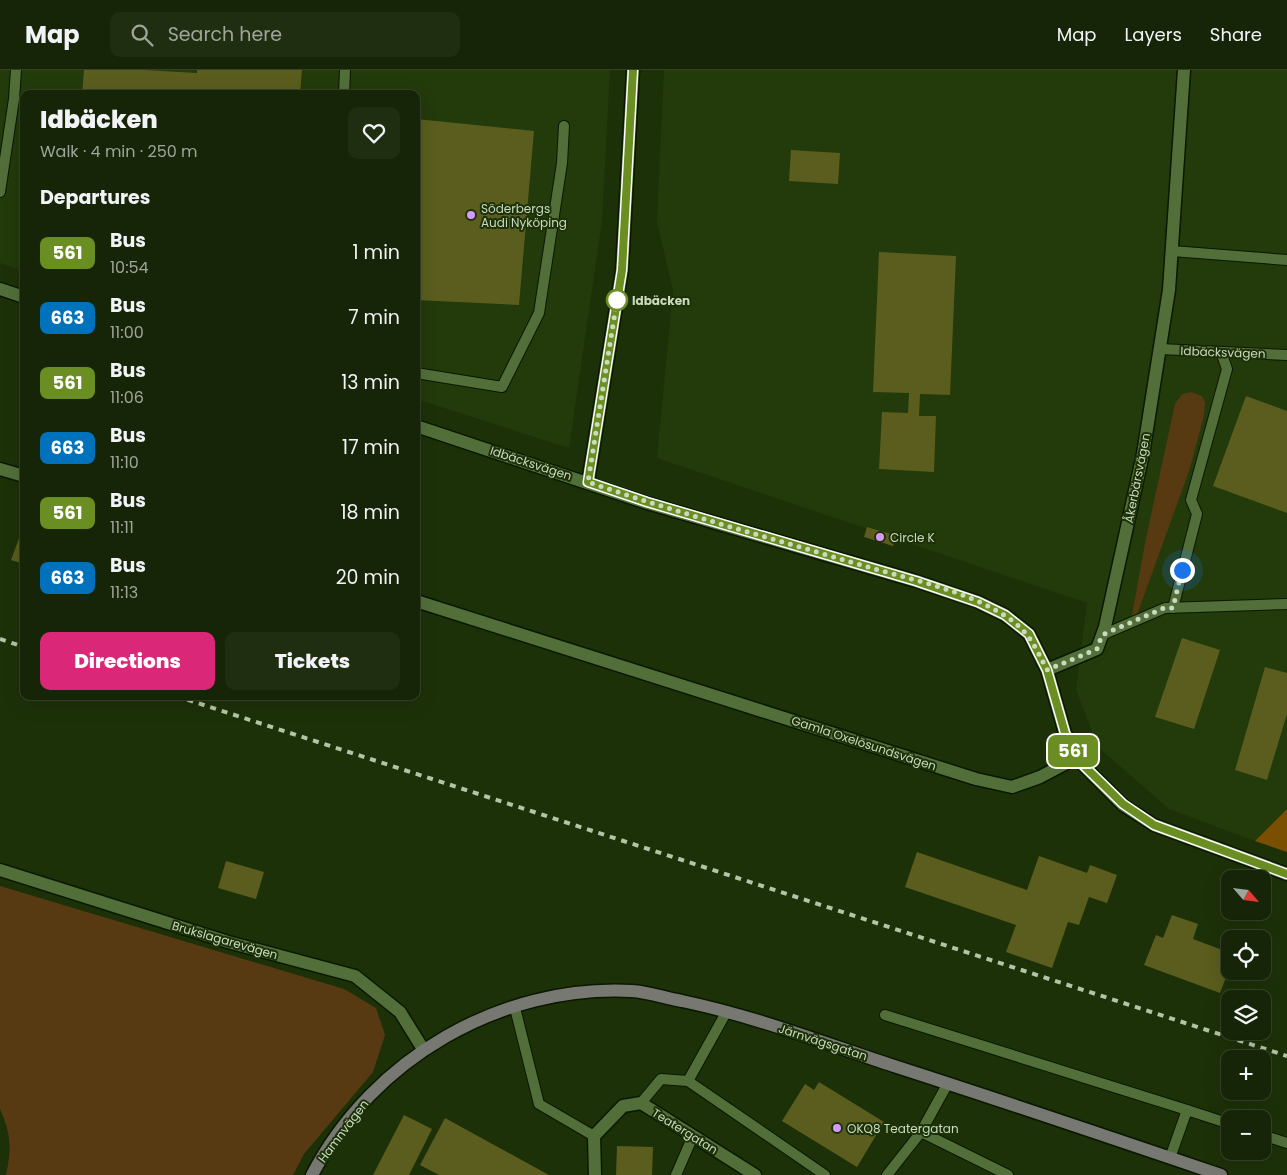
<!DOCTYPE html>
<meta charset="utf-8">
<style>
:root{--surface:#162507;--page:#1f2d11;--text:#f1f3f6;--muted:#9ea59b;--line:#354228;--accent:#db2777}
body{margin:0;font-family:Poppins,sans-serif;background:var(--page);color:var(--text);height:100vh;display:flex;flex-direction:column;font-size:19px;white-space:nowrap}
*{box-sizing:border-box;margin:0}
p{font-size:16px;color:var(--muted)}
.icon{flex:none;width:28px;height:28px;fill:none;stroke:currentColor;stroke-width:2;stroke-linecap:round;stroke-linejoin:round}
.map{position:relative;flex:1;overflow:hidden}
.side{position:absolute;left:20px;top:20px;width:400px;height:610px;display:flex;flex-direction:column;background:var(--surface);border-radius:10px;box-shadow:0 5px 20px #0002,0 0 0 1px var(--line)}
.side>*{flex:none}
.badge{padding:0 10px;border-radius:8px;font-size:18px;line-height:32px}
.needle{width:32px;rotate:118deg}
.buttons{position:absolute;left:1221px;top:800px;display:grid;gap:10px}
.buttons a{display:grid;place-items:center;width:50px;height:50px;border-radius:10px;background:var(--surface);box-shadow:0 5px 20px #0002,0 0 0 1px var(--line);font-size:25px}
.you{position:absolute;width:25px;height:25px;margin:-12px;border:4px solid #fff;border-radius:50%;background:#1a73e8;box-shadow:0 0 0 8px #1a73e833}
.map>.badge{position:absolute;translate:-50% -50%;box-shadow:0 0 0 2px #fff}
h2{padding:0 20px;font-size:19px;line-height:45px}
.round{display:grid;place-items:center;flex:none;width:52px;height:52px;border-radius:10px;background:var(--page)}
.summary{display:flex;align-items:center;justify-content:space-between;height:85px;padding:0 20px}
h1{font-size:24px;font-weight:800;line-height:38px}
.button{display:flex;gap:10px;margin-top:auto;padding:10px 20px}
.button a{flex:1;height:58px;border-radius:10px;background:var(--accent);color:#fff;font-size:20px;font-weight:800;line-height:58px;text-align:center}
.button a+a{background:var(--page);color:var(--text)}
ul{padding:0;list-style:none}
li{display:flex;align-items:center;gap:15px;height:65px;padding:0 20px}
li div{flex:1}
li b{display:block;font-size:19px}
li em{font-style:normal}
li .badge{min-width:55px;font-weight:700;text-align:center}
header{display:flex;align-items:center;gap:30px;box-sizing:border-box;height:70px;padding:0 25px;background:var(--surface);border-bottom:1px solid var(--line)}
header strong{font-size:24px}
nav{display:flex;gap:28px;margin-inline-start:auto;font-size:18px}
.search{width:350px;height:45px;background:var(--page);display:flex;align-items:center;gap:12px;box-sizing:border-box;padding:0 18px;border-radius:10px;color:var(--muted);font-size:19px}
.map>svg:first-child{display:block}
.built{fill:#233a0b}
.green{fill:#573a12}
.forest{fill:#7b4f02}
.building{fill:#5a5d1e}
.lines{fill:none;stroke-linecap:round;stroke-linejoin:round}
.lane-casing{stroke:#0a1800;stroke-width:12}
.street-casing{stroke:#0a1800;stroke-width:15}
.secondary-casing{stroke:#0a1800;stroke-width:15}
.lane{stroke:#526f3a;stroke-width:10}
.street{stroke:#526f3a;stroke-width:12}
.secondary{stroke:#777872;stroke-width:12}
.rail{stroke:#b4c5a7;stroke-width:4;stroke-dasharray:6 6;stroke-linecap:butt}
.line-casing{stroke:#fff;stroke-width:11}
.line{stroke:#6b8e23;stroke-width:8}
.walk{stroke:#c9dabe;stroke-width:5;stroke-dasharray:0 9}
.poi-dot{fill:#d69bfa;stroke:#1d3109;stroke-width:2}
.stop-dot{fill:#fff;stroke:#6b8e23;stroke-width:2.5}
.labels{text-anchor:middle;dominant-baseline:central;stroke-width:4;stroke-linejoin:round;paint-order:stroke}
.poi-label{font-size:12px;fill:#c9dabe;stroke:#1d3109;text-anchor:start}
.stop-label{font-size:12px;font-weight:bold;fill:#c9dabe;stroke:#1d3109;text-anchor:start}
.street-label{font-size:12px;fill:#c9dabe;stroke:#1d3109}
</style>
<header>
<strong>Map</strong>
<div class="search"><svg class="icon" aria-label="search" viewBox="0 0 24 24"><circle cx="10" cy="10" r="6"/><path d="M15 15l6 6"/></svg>Search here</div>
<nav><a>Map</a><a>Layers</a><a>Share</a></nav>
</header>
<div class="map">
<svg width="1287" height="1105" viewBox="0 0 1287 1105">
<rect width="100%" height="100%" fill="#1d3109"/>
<g class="built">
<polygon points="0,0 610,0 602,151 569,378 416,329 416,24 24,24 24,201 0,193"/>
<polygon points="664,0 1287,0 1287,739 1255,771 1169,739 1098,677 1076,620 1087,533 657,388 673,220 657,152"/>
</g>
<g class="green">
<polygon points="1191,322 1202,326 1205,332 1204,346 1189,401 1133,556 1130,556 1145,473 1175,334 1182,324"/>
<path d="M0,816L344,919L376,938L385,965L373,1002L304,1084L293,1105H6C12,1078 11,1064 0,1039Z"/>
</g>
<polygon class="forest" points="1287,739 1287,782 1255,771"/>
<g class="building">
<polygon points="84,0 145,0 197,3 197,0 302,0 300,24 82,24"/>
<polygon points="416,49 534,61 519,235 416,230"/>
<polygon points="791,80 840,83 838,114 789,111"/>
<polygon points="879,182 956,186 950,325 920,324 919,346 936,346 934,402 879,399 882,342 908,343 909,323 873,322"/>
<polygon points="1246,326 1287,341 1287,443 1213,416"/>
<polygon points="867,457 897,466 893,476 864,467"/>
<polygon points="21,463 24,464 24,494 11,490"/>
<polygon points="1182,568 1220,580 1194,659 1155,647"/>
<polygon points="1265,597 1287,603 1287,644 1267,710 1235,700"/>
<polygon points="917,782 1027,820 1039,786 1087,803 1090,795 1117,805 1107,833 1089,827 1079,855 1068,852 1052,898 1006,882 1016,855 905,817"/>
<polygon points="226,791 264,802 256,829 218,818"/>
<polygon points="1172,845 1198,854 1193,869 1230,883 1230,897 1220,923 1144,895 1156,865 1163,868"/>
<polygon points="819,1012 884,1052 857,1097 782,1051 805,1014 814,1020"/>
<polygon points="404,1045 432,1059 409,1105 373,1105"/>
<polygon points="445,1048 549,1105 439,1105 420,1095"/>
<polygon points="617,1076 653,1077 652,1105 616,1105"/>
</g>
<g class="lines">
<defs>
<g id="lane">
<polyline points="344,24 345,0"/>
<polyline points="0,122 14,29 16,0"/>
<polyline points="1172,181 1287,190"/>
<polyline points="1160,279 1287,285"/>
<polyline points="416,303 502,317 539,243 562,93 564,56"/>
<polyline points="1173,538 1197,444 1191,430 1227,299 1221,282"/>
<polyline points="1102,565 1165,538 1287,534"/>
<polyline points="515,938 539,1034 594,1066"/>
<polyline points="885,945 1187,1040"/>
<polyline points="688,1011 727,941"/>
<polyline points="641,1033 661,1009 688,1011 825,1105"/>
<polyline points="921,1062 1008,1105"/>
<polyline points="1262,1065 1287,1073"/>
<polyline points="1170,1088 1187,1040 1230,1054"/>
<polyline points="676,1105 693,1066"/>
<polyline points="887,1105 921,1062 948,1013"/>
</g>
<g id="street">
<polyline points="0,219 24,227"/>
<polyline points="416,356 647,433 916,511 978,532 1005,545 1029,564 1047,600 1065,663 1076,688 1123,735 1154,755 1287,804"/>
<polyline points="0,399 24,406"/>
<polyline points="588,412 622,200 633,0"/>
<polyline points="416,531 976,709 1012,717 1040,707 1076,688"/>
<polyline points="1047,600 1097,579 1105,557 1143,384 1169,220 1184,0"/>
<polyline points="0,800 228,872 355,906 400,942 423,979"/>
<polyline points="595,1105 594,1066 623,1036 641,1033 755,1105"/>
</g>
<path id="secondary" d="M312,1105C372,989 501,914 632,921C648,922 665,928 682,931C754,946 824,973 894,996C1003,1031 1112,1068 1221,1105"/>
</defs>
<use href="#lane" class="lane-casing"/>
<use href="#street" class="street-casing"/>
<use href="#secondary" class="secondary-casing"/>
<use href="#lane" class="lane"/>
<use href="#street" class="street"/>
<use href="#secondary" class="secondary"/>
<g class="rail">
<polyline points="0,569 24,577"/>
<polyline points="176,626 1287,986"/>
</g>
</g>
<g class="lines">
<defs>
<polyline id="line" points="633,0 622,200 588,412 647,432 916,511 978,532 1005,545 1029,564 1047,600 1065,663 1076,688 1123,734 1154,755 1287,804"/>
</defs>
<use href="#line" class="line-casing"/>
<use href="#line" class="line"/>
<path class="walk" d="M617,230L588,412C678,443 770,468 861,495C908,509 962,519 1004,545C1028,560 1035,576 1047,600L1097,579L1102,565L1164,538H1173L1182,500"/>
</g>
<g class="poi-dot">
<circle cx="471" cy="145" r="5"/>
<circle cx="880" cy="467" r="5"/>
<circle cx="837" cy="1058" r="5"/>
</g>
<circle class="stop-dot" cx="617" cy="230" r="10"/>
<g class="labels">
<g class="poi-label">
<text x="481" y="138">Söderbergs<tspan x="481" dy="14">Audi Nyköping</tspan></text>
<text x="890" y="467">Circle K</text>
<text x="847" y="1058">OKQ8 Teatergatan</text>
</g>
<g class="stop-label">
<text x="632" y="230">Idbäcken</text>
</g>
<g class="street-label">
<text transform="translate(1223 282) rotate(2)">Idbäcksvägen</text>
<text transform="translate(531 393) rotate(18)">Idbäcksvägen</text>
<text transform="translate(1137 408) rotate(-79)">Åkerbärsvägen</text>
<text transform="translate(864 673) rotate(18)">Gamla Oxelösundsvägen</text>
<text transform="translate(225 870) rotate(16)">Brukslagarevägen</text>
<text transform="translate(823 972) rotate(18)">Järnvägsgatan</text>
<text transform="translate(343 1061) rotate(-53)">Hamnvägen</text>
<text transform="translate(685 1061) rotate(32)">Teatergatan</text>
</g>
</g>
</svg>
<div class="buttons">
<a><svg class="needle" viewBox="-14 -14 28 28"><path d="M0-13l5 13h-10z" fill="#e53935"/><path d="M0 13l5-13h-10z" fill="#9ea59b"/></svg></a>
<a><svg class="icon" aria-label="locate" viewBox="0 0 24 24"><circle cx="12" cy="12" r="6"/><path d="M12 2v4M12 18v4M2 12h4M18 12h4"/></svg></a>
<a><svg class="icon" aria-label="layers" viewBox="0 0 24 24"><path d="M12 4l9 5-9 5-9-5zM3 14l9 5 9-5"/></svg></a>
<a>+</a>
<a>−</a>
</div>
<div class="you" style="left:1182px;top:500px"></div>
<b class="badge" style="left:1073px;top:681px;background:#6b8e23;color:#fff">561</b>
<section class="side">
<div class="summary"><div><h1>Idbäcken</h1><p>Walk · 4 min · 250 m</p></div><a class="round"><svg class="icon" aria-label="heart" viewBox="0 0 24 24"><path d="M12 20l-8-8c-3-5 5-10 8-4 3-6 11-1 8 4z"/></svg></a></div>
<h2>Departures</h2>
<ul>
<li><span class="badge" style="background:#6b8e23;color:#fff">561</span><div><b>Bus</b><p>10:54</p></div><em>1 min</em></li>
<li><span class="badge" style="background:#0072bc;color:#fff">663</span><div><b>Bus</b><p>11:00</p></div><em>7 min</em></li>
<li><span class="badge" style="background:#6b8e23;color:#fff">561</span><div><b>Bus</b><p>11:06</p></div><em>13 min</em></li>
<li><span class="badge" style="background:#0072bc;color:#fff">663</span><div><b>Bus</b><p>11:10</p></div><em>17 min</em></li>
<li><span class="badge" style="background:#6b8e23;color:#fff">561</span><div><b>Bus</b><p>11:11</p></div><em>18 min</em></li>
<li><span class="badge" style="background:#0072bc;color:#fff">663</span><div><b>Bus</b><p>11:13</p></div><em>20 min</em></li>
</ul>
<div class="button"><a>Directions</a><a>Tickets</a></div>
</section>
</div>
